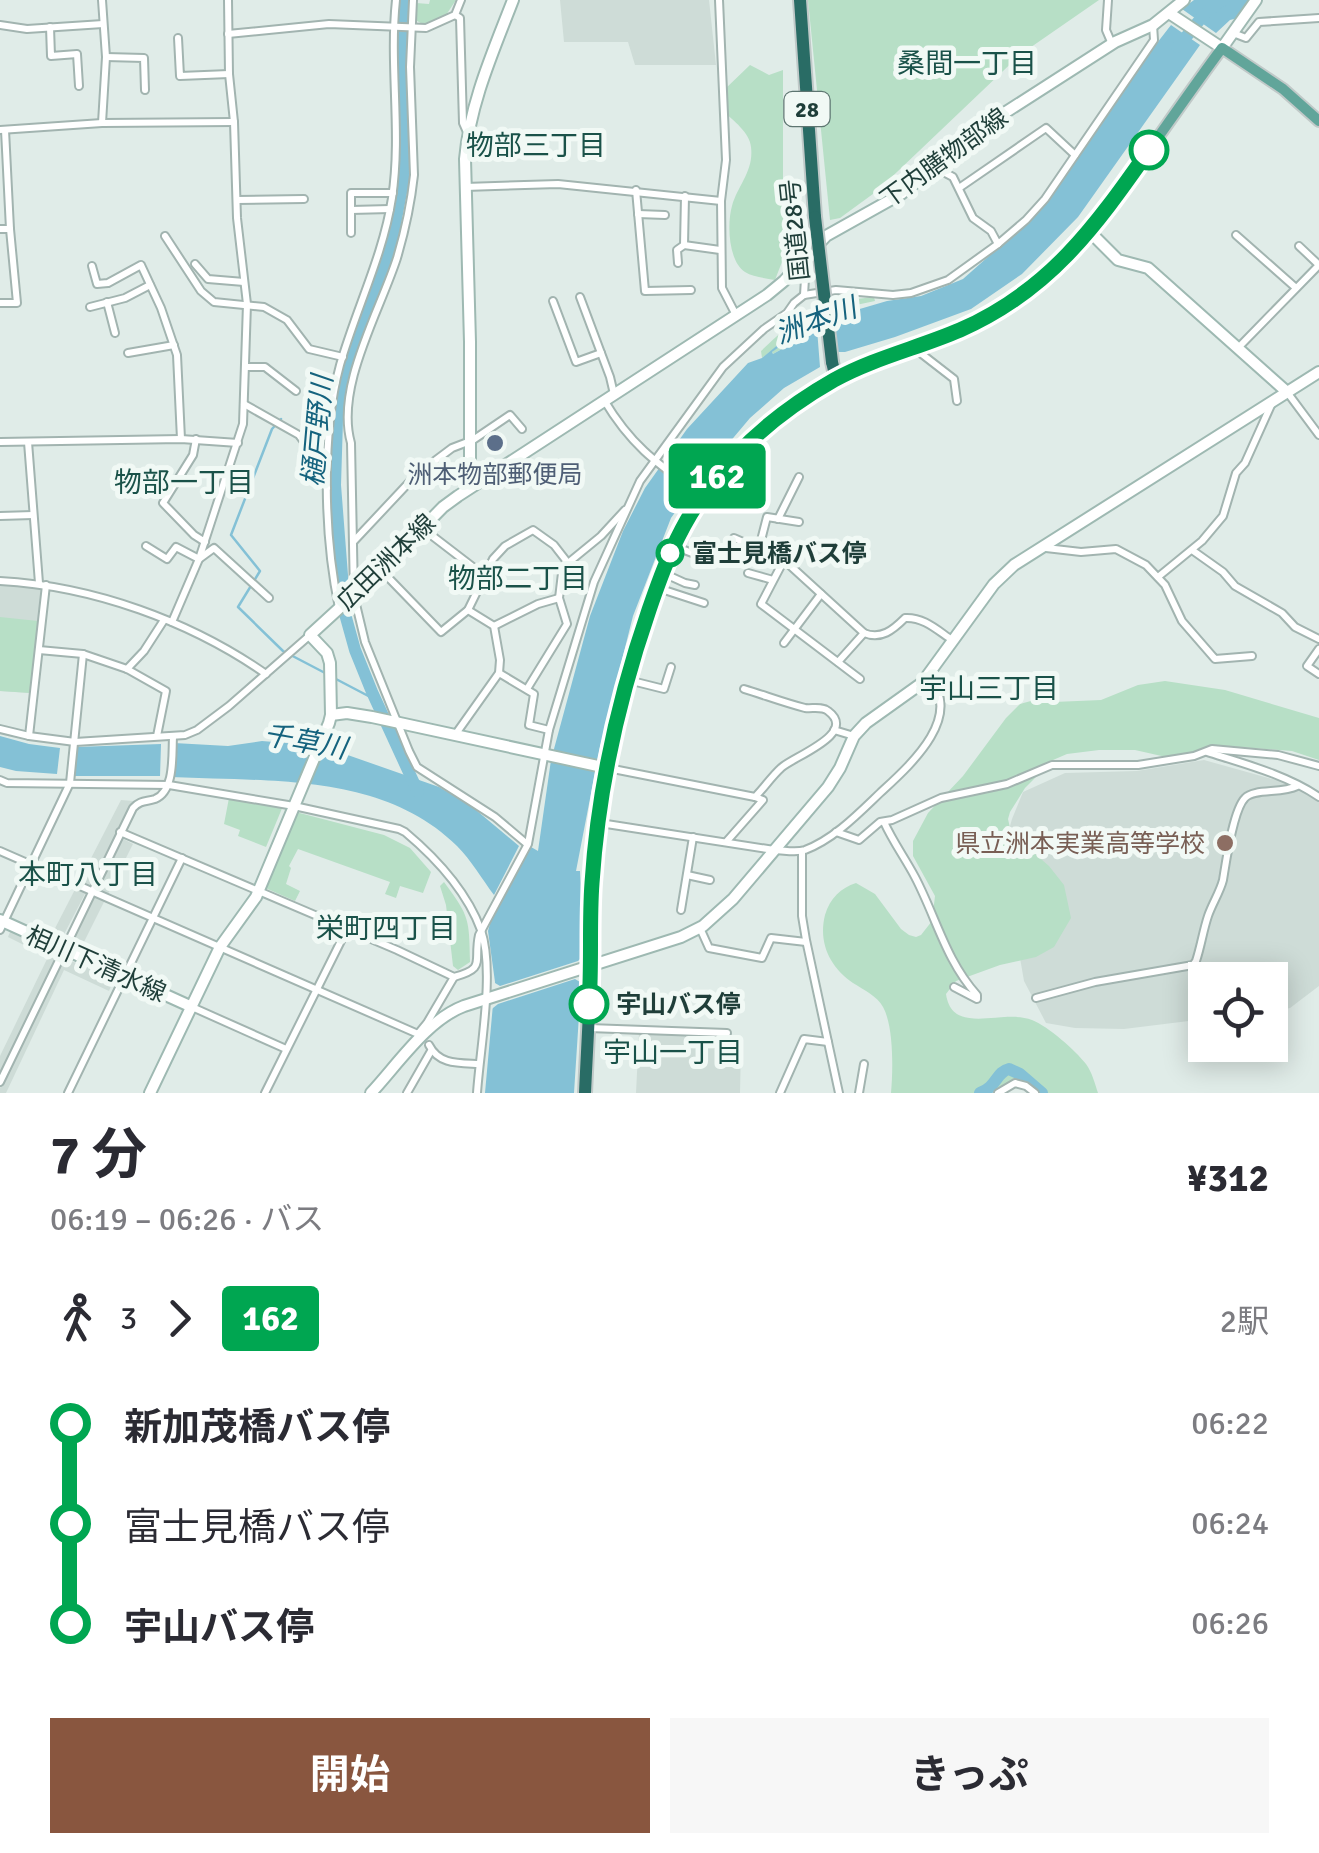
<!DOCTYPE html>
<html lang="ja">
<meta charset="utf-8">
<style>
:root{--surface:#fff;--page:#f7f7f7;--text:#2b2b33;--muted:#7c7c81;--accent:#89563f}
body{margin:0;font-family:Signika,"Noto Sans JP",sans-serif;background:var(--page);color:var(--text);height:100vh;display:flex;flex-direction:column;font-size:38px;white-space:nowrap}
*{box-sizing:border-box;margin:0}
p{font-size:32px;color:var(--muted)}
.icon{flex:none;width:55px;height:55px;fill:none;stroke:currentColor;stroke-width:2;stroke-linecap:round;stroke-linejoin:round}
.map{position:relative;height:1093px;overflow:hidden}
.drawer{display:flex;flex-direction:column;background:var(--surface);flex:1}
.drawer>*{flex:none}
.badge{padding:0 20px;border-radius:8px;font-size:35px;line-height:65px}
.buttons{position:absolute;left:1188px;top:962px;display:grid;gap:20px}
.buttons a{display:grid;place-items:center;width:100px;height:100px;border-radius:0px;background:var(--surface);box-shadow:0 5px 25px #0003;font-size:50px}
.map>.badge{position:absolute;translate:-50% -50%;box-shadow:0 0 0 5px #fff}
.legs{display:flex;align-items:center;gap:15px;height:110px;padding:0 50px;font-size:32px}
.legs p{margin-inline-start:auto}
.overview{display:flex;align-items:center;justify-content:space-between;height:170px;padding:0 50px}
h1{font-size:55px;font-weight:700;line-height:75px}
.primary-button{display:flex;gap:20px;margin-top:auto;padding:20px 50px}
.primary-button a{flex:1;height:115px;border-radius:0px;background:var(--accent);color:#fff;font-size:40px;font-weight:700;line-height:115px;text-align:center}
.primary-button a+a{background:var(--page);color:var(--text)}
ul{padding:0 50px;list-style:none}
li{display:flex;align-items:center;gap:35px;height:100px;font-size:38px}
li i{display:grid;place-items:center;width:15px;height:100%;margin:0 12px;background:currentColor}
li i::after{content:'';width:25px;height:25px;margin:-12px;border:8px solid;border-radius:50%;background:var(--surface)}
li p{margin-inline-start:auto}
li:first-child i{background:linear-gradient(#0000 50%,currentColor 0)}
li:last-child i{background:linear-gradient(currentColor 50%,#0000 0)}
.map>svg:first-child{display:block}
.built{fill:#cedcd7}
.green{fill:#b7dfc6}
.water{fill:#84c1d6}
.pier{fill:#e0ece8}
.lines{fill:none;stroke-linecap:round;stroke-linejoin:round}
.stream{stroke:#84c1d6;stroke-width:2.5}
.river{stroke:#84c1d6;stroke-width:12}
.street-casing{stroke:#a2b4b0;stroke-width:10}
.secondary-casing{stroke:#9eb9b2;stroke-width:14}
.primary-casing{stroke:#c0c9c8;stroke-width:14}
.highway-casing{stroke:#c0c9c8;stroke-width:16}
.street{stroke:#fff;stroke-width:6}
.secondary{stroke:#fff;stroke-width:10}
.primary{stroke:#61a59a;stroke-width:10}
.highway{stroke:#296c65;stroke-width:12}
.highway-bridge-casing{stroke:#c0c9c8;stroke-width:16;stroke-linecap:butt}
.highway-bridge{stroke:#296c65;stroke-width:12}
.line-1-casing{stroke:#fff;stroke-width:22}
.line-1{stroke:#00a651;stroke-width:15}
.stop-1-dot{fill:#fff;stroke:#00a651;stroke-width:5}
.service-dot{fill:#5c6f8a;stroke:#f1f9f5;stroke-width:4}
.education-dot{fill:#8d6e63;stroke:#f1f9f5;stroke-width:4}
.labels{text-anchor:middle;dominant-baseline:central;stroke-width:10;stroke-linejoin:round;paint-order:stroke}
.shield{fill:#f1f9f5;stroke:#5e7671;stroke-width:2.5}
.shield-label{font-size:22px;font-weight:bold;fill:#1f3e39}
.street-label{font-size:25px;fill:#1f3e39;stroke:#f1f9f5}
.service-label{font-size:25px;fill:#4e5e75;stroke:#f1f9f5}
.stop-label{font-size:25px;font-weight:bold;fill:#1f3e39;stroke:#f1f9f5;text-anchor:start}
.education-label{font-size:25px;fill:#785e54;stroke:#f1f9f5;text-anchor:end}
.neighbourhood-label{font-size:28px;fill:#1a5249;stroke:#f1f9f5}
.water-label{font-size:28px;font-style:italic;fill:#15637e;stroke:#f1f9f5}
</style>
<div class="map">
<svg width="1319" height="1093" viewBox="0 0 1319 1093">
<rect width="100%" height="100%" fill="#e0ece8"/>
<g class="built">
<polygon points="560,0 709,0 716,65 635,65 628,42 564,42"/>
<polygon points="28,584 41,586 40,617 31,693 0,691 0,585"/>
<polygon points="1204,760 1319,792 1319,986 1290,1008 1270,1013 1270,980 1205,980 1205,1019 1124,1029 1075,1028 1046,1023 1024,981 1002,854 1012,819 1023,792 1065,773 1137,771"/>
<polygon points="121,800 133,801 59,944 50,938"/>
<polygon points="121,838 133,844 80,950 71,946"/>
<polygon points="12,927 60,950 0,1077 0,1056 48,957 8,937"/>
<polygon points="62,957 114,979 109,991 64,970 6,1093 0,1093 0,1088"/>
<polygon points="639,1033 725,1036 725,1044 741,1046 740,1093 636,1093"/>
</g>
<g class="green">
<polygon points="430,0 456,0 446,15 424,25 414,19 416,3 429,4"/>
<polygon points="808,0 1099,0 1021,54 877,191 840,218 830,220"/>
<path d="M750,65L769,75L783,70V203L790,241L775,280C765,278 753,277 745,272C728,261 727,223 732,206C738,185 754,171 751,147C750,133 733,120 723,111L724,90Z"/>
<path d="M874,297L875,301L837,309L835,318L773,354L772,352L781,343L762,358L761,351C805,310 814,303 874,297Z"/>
<polygon points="0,617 38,621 30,693 0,691"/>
<path d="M1165,681L1225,690L1319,718V760L1292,751L1211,745L1192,754L1166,757L1135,750H1099L1067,754L1053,760L1025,788L1010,812L1008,819L1010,828L1018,839L1049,866L1064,885L1071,918L1054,947L1036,957L1000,965L956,981L946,994C952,1037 1004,1008 1032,1020C1049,1027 1075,1050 1086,1064C1092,1072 1095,1084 1098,1093H1037L1006,1086L987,1093H891C893,1071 894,1027 883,1007C877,996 864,990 853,983C830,967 818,943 825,915C830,898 841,888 856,883L875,894L901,929L909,935L916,937L921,935L932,921L935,896L913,856V841L928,813L963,776L1006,718L1020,704L1038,699L1054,702L1101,700L1138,685Z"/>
<polygon points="229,798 283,806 266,847 238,836 240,830 224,824"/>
<polygon points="292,811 384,835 410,848 431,872 423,893 400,886 396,898 385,894 390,882 298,849 289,866 291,868 286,884 300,891 295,901 263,887"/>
<path d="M444,882C470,917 469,919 470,962L458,970L453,966L446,905L440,886Z"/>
</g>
<g class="water">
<polygon points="1194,0 1249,0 1238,18 1230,20 1216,33 1182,9"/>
<polygon points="1171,25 1200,45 1078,217 1022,274 971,309 895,337 845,352 833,352 829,318 887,301 921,296 963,279 1033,217 1054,190 1123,87"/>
<polygon points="817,329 820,367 784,388 750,418 702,475 671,518 633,616 600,747 576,871 580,871 583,953 574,1093 485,1093 495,982 488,931 491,920 531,847 538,851 551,760 590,616 623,531 645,488 687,429 748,363 762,358 780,343 782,345 772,352 773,354 798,340 794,337"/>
<polygon points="0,736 29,744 60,748 57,774 16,771 0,767"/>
<path d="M262,741L322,746L439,787L470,805L519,846L494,895C482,879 471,860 457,846C382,772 267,782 171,777L174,743L228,746Z"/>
<polygon points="161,744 160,776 72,776 76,747"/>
</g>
<polygon class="pier" points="587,952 585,985 575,979 498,1004 488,1012 490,980 500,986 578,961"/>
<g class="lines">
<g class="stream">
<polyline points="281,419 272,429 231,535 260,571 238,607 283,651 327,674"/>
<polyline points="334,678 376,700"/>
</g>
<g class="river">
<polyline points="406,0 401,41 405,136 403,182 390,251 357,337 344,378 337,420 335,485 345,614 355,650 372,692 418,792"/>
<path d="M1177,47C1194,30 1202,11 1224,0"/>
<path d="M980,1093C997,1087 996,1072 1009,1069L1020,1074L1042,1093"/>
</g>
<defs>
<g id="street">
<path d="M413,0L410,67L414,175C411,203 405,231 397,258C380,311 335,387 351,443L354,596L365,642L409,751L417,767L495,817L527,844"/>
<polyline points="719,0 726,160 721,201 722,288 736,315"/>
<polyline points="1108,0 1106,30 1112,44"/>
<polyline points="455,15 460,18 463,123 467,132"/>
<polyline points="0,25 27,29 103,24"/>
<polyline points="50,27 51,56 77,54 79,86"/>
<polyline points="1233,33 1246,38 1259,22 1319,18"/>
<polyline points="228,34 329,24 426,28 455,15 461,0"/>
<polyline points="178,38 180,76 229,74"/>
<polyline points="106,57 144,58 145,90"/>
<polyline points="102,123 106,57 102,0"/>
<polyline points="0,130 102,123 234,122"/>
<polyline points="936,168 953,177 973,218 991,231 998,244"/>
<polyline points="465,187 558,184 721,201"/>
<polyline points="959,188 1046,128 1075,155"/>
<polyline points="636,190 645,291 691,290"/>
<polyline points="237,200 304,199"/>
<polyline points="351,210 390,209"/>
<polyline points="638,214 665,215"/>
<polyline points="0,229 10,229 5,130"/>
<polyline points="351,233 351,193 393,193"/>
<polyline points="1236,235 1296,288"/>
<polyline points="165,236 201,291 214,302 264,307 287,320 309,349 343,357"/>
<polyline points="684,245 720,250"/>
<polyline points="678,263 677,250 684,245 685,196"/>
<polyline points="195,264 208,279 244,282"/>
<polyline points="92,266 97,284 108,283 141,265 161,308 177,355 181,439"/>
<polyline points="804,295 806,262"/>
<polyline points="580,297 610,377 614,394"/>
<polyline points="553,301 576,362 601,353"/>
<polyline points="107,302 115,333"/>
<polyline points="0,303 17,303 10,229"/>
<polyline points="90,307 125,298 150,285"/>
<polyline points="914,348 954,379 957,401"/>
<polyline points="1238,348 1319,265 1299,246"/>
<polyline points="128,353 174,345"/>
<polyline points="246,367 265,367 296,391"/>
<polyline points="1287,392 1319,435"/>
<path d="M604,400C632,447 658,464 701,495"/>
<polyline points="244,404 299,435 313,454 327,488"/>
<polyline points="196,439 193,455 163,503 194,535 205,542"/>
<polyline points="0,442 181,439 238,443"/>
<polyline points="28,442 39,583"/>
<polyline points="0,516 33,515"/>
<polyline points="778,519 799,477"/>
<polyline points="422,528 478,571"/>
<polyline points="734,538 784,560"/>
<polyline points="354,541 416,475 452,448 473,440 510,415 522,429"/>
<polyline points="146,546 167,559 176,547 199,559 214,548 269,598"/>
<polyline points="674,546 705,558"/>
<polyline points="759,548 767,517 799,522"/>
<polyline points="1046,548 1081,552 1116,549 1146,565 1165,585 1182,621 1215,659 1252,656"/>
<polyline points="1192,550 1223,572 1235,586 1282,613 1295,627 1319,639"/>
<polyline points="381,570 441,632 468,610 493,559 505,546 533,530 554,545 568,563"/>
<polyline points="663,573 685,583 695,585"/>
<polyline points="748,573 773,580"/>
<polyline points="1158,577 1202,541 1223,516 1236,473 1245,463 1272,403"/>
<path d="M0,581C93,586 190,621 266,674"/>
<polyline points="658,588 704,603"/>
<path d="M339,608C324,537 321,435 340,365C356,309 383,256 392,198C402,133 389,66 396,0"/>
<polyline points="172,622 199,559 243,424 247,304 237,218 234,122 229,74 228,0"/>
<polyline points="494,626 538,604 559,598"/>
<polyline points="784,643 821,594"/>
<polyline points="1319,649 1307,666 1319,674"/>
<polyline points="39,650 83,654 127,669 166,691 157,736"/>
<polyline points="838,662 864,633"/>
<polyline points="127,669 144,651 164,620"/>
<polyline points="499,673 534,694 529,725 549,730"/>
<path d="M860,679L761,604L784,560L864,633C881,640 893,630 905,618C924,617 937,630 952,640"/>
<polyline points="628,680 664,689 671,667"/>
<polyline points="527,689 567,624 559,598 562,573 568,563 601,536 625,510"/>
<polyline points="0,729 29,736 75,742 185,735 197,730 229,706 309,636"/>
<polyline points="834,730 854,736"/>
<polyline points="455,735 499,673 500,660 494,626 468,610"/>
<polyline points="29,736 46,585"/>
<path d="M1207,752C1245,764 1287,775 1319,797"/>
<path d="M608,768L755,797C764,788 772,776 781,768C792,757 859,734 828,711C822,706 812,709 805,708C785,703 764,695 744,689"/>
<path d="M0,780L7,783L169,785L294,806L399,829L405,832C436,858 467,892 481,930C495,971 480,1048 477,1093"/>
<path d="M884,822C893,842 905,858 915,877C936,917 946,961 977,995V999L954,987"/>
<path d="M600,823L774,850C784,850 795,853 805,850C834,839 858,814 880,793C908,767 967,716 927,676"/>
<path d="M120,832L397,950L454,977C487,968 473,962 479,935L528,844L549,730L594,582L640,481L723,367L764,329L787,313L794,303L804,295L836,290L893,295L911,293L948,280L998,244L1026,220L1045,199L1154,40L1153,25"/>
<polyline points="836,832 859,840 880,822 892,820 941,798 1007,784 1052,765 1138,765 1194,756 1212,749 1278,755 1319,766"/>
<polyline points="727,841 763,800 755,797"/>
<polyline points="0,851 418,1034 427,1023 454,977"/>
<polyline points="802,851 802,916 806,940 839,1093"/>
<polyline points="687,875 710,880"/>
<polyline points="681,910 693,837"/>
<polyline points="700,928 709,948 762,958 771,938 806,942"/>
<polyline points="0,930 70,783 83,654"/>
<path d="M1036,998L1095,982L1193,965L1196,961C1201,946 1203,931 1208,916C1212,904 1220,892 1223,880C1226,862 1233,810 1245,798C1254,788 1282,794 1297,786"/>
<polyline points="192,1007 286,1049"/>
<polyline points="589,1028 727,1033"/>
<path d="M429,1045C439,1065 459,1063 479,1064"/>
<path d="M0,1082L133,808C141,800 145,802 155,799C175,791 172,755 173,737"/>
<polyline points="68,1093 182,858"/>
<polyline points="265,1093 347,929"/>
<polyline points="407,1093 431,1051"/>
<polyline points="780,1093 804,1039 828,1042"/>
<polyline points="859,1093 864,1064"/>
<polyline points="998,1093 1015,1083 1026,1086 1035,1093"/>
</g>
<g id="secondary">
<polyline points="1169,13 1222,48 1256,0"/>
<polyline points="1089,231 1118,260 1148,268 1287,392"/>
<path d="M476,483L470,468V342L465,159C470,103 493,52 513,0"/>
<polyline points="331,715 347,713 372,717 607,768"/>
<polyline points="0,920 192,1007"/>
<polyline points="150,1093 220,947 256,897 329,723 331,715 330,663 327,653 310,635 381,570 443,507 458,496 767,295 784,281 826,236 901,194 992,121 1115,42 1153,25 1184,0"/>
<path d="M371,1093C398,1064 427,1020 464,1006L681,937L703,926L733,899L828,787L840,768L854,736L866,723L922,683L994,584L1014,565L1319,372"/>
</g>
<path id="primary" d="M836,379C889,353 947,339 999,310C1058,278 1098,221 1137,167C1165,128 1193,87 1222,48L1283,89L1319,121"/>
<g id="highway">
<polyline points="800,0 815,217"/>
<path d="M585,1093C587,1048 590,1002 591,957C592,932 590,906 592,881C598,803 614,726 636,651C654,587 677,525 719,474C752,434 792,405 836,379L832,362"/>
</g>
</defs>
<use href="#street" class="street-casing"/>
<use href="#secondary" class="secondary-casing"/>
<use href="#primary" class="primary-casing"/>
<use href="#highway" class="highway-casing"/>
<use href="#street" class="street"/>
<use href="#secondary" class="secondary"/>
<use href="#primary" class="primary"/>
<use href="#highway" class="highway"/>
<defs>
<polyline id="highway-bridge" points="815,217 832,362"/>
</defs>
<use href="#highway-bridge" class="highway-bridge-casing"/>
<use href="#highway-bridge" class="highway-bridge"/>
</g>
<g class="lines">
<defs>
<path id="line-1" d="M589,1004C592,964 589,923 592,883C598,790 619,697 649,610C663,569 678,529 704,494C738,446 783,409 834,380C874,358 918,348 960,330C1049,291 1095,227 1149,150"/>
</defs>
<use href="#line-1" class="line-1-casing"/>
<use href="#line-1" class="line-1"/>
</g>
<g class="stop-1-dot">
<circle cx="1149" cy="150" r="18"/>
<circle cx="670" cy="553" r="12"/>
<circle cx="589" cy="1004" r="18"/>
</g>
<circle class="service-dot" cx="495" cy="443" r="10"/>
<circle class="education-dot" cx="1225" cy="843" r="10"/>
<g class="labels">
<rect class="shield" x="784.5" y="92" width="45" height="34" rx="8"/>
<g class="shield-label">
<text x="807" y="109">28</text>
</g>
<g class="street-label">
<text transform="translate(944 158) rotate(-36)">下内膳物部線</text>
<text transform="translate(795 230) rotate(-96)">国道28号</text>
<text transform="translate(386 562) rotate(-44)">広田洲本線</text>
<text transform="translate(96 964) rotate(24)">相川下清水線</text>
</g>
<g class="service-label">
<text x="495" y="474">洲本物部郵便局</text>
</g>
<g class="stop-label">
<text x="692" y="553">富士見橋バス停</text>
<text x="616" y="1004">宇山バス停</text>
</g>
<g class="education-label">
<text x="1205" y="843">県立洲本実業高等学校</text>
</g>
<g class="neighbourhood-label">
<text x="967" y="64">桑間一丁目</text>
<text x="536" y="146">物部三丁目</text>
<text x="184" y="483">物部一丁目</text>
<text x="518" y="579">物部二丁目</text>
<text x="989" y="689">宇山三丁目</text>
<text x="88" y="875">本町八丁目</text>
<text x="386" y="929">栄町四丁目</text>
<text x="673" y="1053">宇山一丁目</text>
</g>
<g class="water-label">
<text transform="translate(816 321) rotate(-20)">洲本川</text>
<text transform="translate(318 431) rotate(-85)">樋戸野川</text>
<text transform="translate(305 742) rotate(10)">千草川</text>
</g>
</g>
</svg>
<div class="buttons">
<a><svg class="icon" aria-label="locate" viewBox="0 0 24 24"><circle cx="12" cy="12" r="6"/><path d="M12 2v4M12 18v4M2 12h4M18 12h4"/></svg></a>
</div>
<b class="badge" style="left:717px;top:476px;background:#00a651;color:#fff">162</b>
</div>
<section class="drawer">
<div class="overview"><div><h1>7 分</h1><p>06:19 – 06:26 · バス</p></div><b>¥312</b></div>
<div class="legs"><svg class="icon" aria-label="walk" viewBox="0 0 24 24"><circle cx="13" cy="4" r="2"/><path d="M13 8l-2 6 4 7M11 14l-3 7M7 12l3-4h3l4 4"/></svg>3<svg class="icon" aria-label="forward" viewBox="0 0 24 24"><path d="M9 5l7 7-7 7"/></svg><b class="badge" style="background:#00a651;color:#fff">162</b><p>2駅</p></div>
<ul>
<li><i style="color:#00a651"></i><b>新加茂橋バス停</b><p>06:22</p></li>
<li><i style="color:#00a651"></i><span>富士見橋バス停</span><p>06:24</p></li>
<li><i style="color:#00a651"></i><b>宇山バス停</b><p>06:26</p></li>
</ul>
<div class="primary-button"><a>開始</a><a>きっぷ</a></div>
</section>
